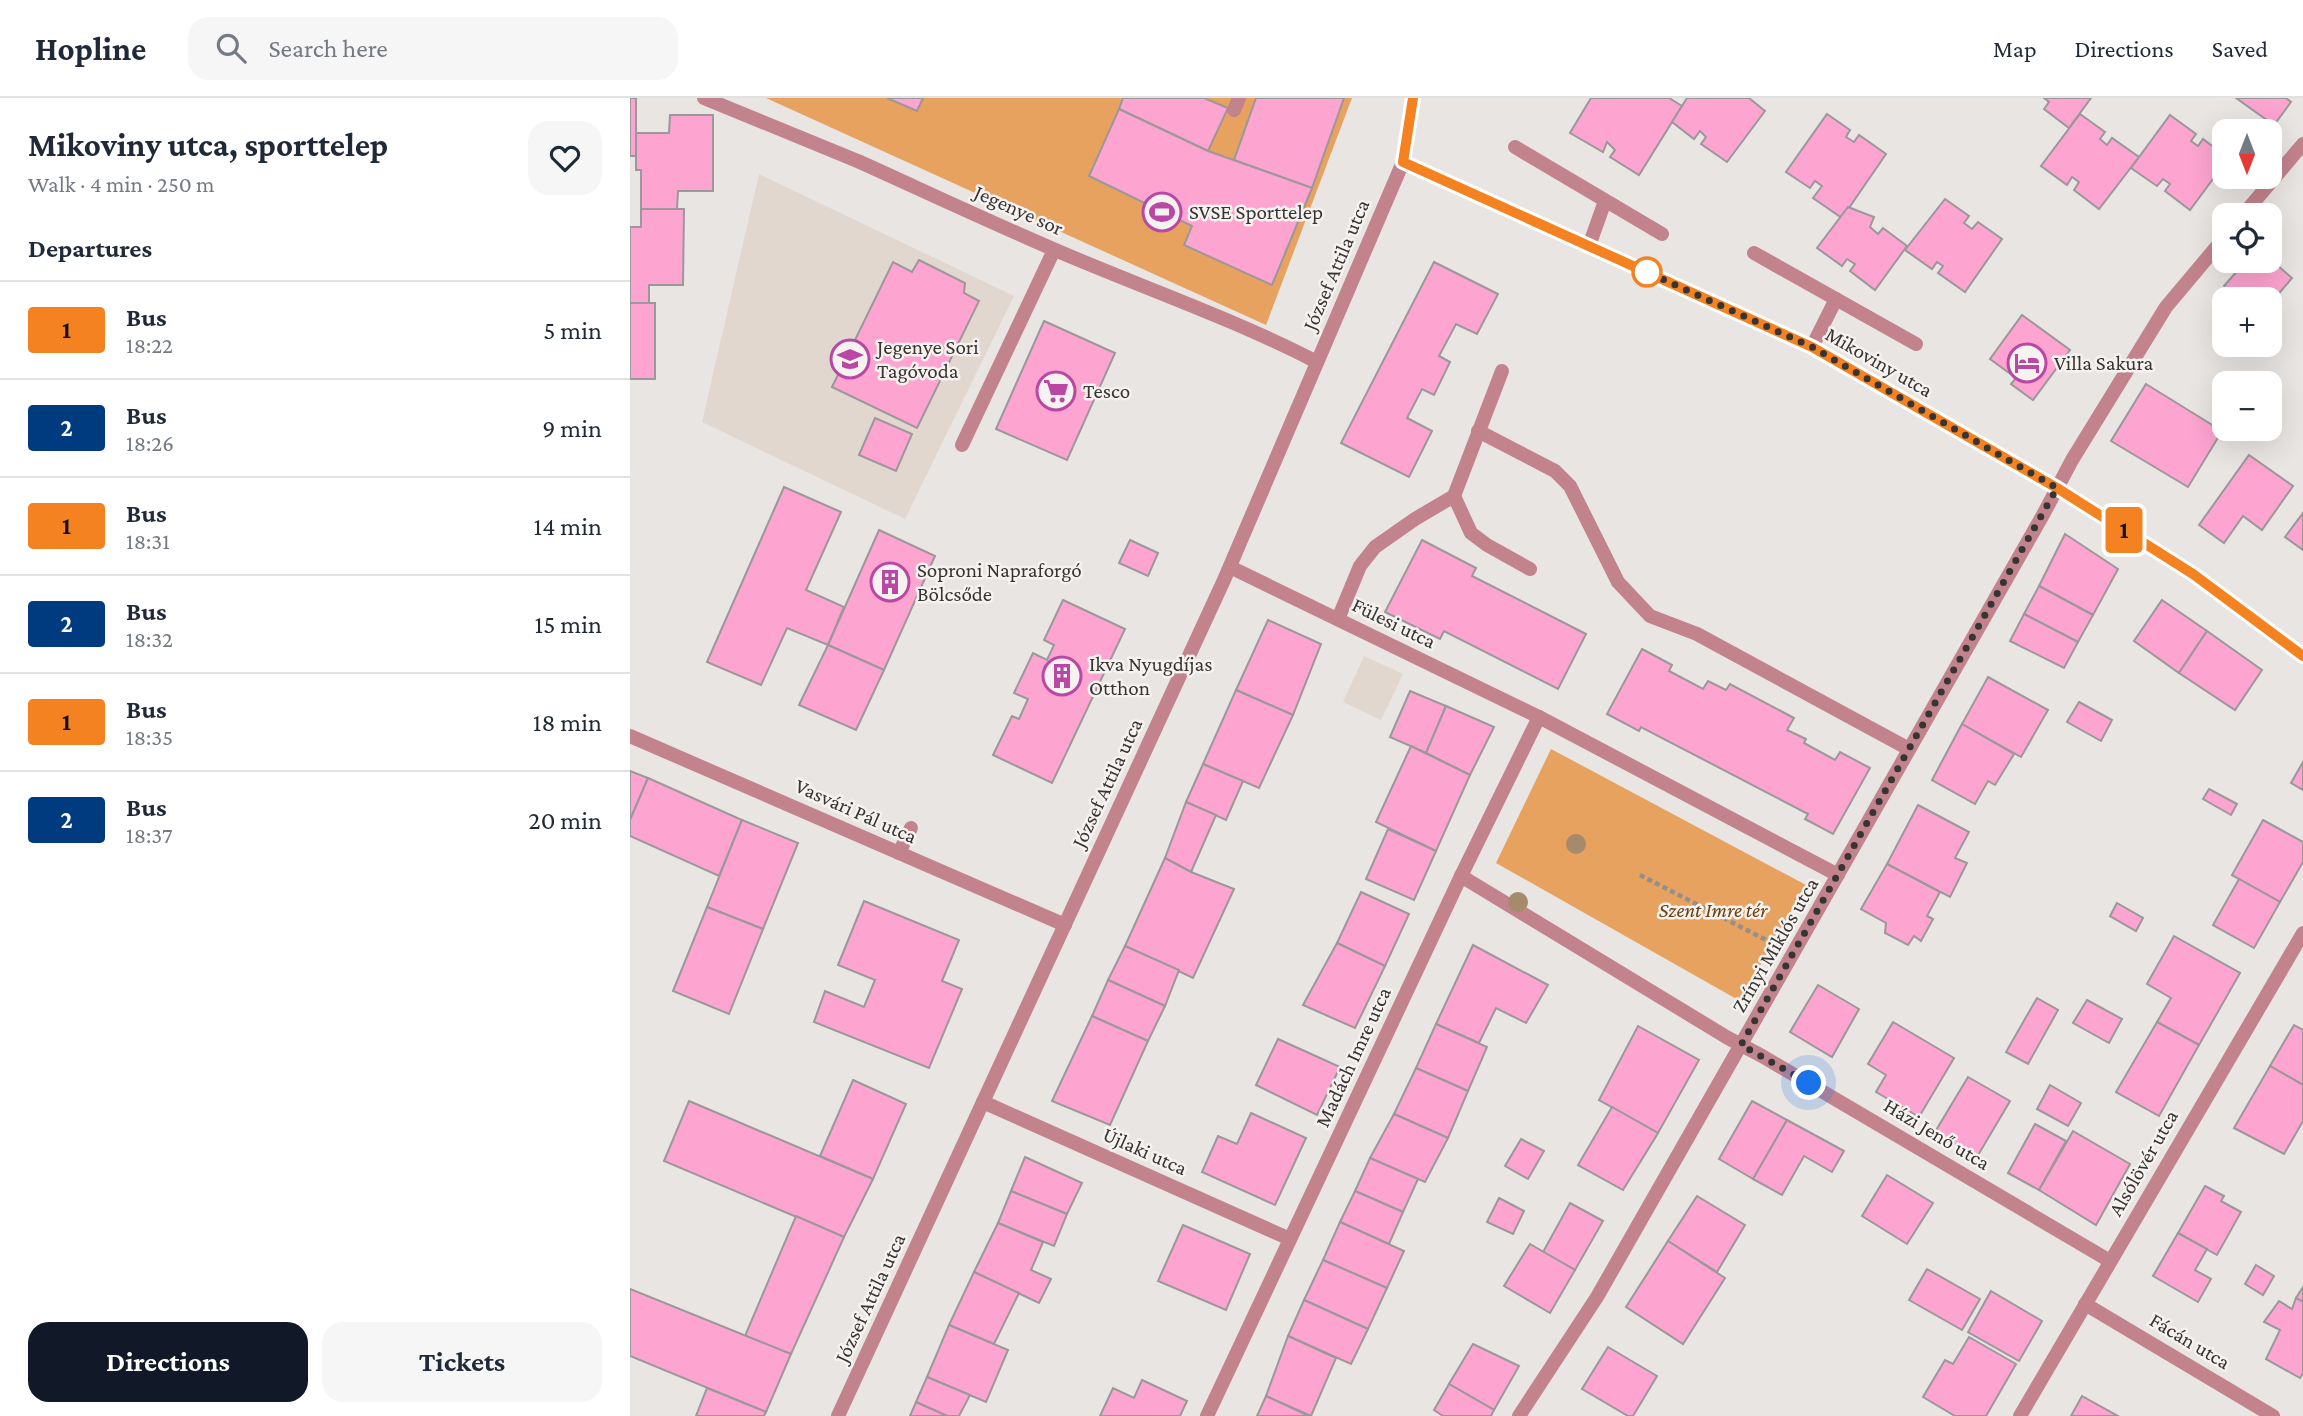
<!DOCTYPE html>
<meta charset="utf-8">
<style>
:root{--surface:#fff;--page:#f6f6f7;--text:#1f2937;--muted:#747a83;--line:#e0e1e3;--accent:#111827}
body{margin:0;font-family:"Crimson Pro",serif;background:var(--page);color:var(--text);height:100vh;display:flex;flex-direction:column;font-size:26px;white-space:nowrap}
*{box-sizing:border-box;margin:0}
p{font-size:23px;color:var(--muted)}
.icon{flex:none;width:38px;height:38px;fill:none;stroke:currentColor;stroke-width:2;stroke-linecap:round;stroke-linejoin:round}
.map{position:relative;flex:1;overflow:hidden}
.sheet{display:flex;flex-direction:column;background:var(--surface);width:630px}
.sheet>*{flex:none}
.badge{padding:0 14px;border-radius:5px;font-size:24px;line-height:46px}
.needle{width:46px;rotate:180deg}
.tools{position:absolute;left:1582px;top:21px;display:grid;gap:14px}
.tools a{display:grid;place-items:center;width:70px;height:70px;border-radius:14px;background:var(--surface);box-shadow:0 7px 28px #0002;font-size:35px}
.you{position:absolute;width:35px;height:35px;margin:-18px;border:5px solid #fff;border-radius:50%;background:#1a73e8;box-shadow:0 0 0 10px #1a73e833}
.map>.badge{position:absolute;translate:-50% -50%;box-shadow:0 0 0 4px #fff}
h2{padding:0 28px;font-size:26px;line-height:63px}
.round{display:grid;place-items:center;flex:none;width:74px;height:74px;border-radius:21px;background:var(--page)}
.headline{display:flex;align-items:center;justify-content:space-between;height:119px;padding:0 28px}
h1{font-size:33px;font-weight:700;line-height:52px}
.button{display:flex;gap:14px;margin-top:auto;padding:14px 28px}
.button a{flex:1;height:80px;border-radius:21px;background:var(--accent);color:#fff;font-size:28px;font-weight:700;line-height:80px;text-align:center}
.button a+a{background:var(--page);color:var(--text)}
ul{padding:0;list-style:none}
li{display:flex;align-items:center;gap:21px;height:98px;padding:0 28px;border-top:2px solid var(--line)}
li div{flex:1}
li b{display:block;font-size:26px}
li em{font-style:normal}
li .badge{min-width:77px;font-weight:700;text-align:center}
header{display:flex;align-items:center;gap:42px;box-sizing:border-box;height:98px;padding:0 35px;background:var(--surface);border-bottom:2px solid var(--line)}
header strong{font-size:33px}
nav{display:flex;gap:38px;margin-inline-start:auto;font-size:24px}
.search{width:490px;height:63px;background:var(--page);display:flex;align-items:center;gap:18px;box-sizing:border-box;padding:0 24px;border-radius:21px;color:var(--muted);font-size:26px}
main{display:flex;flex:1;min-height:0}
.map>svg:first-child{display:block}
.built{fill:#e1d7cf}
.green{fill:#e7a260}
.building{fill:#fda4d0;stroke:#9c9799;stroke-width:2}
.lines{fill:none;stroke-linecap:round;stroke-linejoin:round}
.path{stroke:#928f8d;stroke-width:4.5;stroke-dasharray:5 3.5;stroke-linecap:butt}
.service{stroke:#c3838d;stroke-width:14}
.pedestrian{stroke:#c3838d;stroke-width:14}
.minor{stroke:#c3838d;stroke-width:14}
.tree{fill:#a58a6c}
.line-casing{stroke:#fff;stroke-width:16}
.line{stroke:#f58220;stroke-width:10}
.walk{stroke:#363534;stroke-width:7;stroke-dasharray:0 12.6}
.stop-dot{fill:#fff;stroke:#f58220;stroke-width:3.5}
.labels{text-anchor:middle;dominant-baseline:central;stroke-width:5;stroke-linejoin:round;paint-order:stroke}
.street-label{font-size:21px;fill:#363534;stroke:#f6f2ef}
.poi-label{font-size:21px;fill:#363534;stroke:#f6f2ef;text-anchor:start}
.park-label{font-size:21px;font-style:italic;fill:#6d3f0c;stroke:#f6f2ef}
</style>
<header>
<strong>Hopline</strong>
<div class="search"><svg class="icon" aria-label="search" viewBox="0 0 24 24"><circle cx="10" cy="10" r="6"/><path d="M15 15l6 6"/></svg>Search here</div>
<nav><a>Map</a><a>Directions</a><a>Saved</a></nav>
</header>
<main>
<section class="sheet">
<div class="headline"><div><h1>Mikoviny utca, sporttelep</h1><p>Walk · 4 min · 250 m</p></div><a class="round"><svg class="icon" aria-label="heart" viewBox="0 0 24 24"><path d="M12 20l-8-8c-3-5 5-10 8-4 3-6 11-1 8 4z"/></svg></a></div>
<h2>Departures</h2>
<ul>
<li><span class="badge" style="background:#f58220;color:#111">1</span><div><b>Bus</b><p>18:22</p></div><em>5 min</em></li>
<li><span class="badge" style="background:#003b80;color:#fff">2</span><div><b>Bus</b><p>18:26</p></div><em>9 min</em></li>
<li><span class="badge" style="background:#f58220;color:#111">1</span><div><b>Bus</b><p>18:31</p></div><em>14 min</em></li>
<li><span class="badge" style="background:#003b80;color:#fff">2</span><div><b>Bus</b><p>18:32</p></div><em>15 min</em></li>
<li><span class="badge" style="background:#f58220;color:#111">1</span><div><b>Bus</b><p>18:35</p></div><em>18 min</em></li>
<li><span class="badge" style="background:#003b80;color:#fff">2</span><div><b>Bus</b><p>18:37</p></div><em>20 min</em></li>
</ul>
<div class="button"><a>Directions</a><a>Tickets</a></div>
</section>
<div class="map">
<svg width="1673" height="1318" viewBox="0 0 1673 1318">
<rect width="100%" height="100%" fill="#e9e5e2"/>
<g class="built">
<polygon points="129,76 384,198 275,421 72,324"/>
<polygon points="734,558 773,576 751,622 713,604"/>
</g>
<g class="green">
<polygon points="136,0 722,0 636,227"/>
<polygon points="921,651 1176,787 1110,903 866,765"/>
</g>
<g class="building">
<rect x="0" y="0" width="6" height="58"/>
<polygon points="257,0 293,0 287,13"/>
<polygon points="493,0 574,0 598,10 578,53 489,11"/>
<polygon points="626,0 714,0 682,90 604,62"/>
<polygon points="961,0 1039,0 1052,8 1009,77 980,59 985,52 977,44 973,54 940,35"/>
<polygon points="1057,0 1119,0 1135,13 1097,64 1071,46 1076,39 1070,33 1064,41 1042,24"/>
<polygon points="1414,0 1461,0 1439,30 1414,11 1419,4"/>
<polygon points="1606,0 1656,0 1661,4 1644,27"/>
<polygon points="489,11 578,53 682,90 642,187 554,147 562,128 459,78"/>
<polygon points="1197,16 1220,32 1216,39 1224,44 1229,37 1256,56 1212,120 1183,100 1192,88 1185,83 1180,90 1156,74"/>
<polygon points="1450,16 1475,34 1470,41 1477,47 1482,40 1509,59 1469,111 1444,92 1449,84 1442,79 1437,87 1411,68"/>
<polygon points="40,17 83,17 83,93 48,93 47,111 11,111 11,72 6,72 6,35 39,35"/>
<polygon points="1540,17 1566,36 1561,43 1568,48 1573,41 1594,57 1594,66 1560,112 1535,93 1540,86 1533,81 1527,88 1501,70"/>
<polygon points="1315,101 1339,118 1334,125 1342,131 1348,124 1372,141 1335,194 1308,175 1313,168 1307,164 1302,171 1275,152"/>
<polygon points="1218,109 1244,119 1240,129 1248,136 1253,130 1277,148 1245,192 1220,173 1225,166 1217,161 1212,168 1187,150"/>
<polygon points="11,111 54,111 53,187 19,187 19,205 0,205 0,129 11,129"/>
<polygon points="1640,161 1662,180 1640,206 1640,201 1610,201 1594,188 1616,163 1640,163"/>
<polygon points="289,162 335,185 334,195 349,203 287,330 202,289 263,164 282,174"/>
<polygon points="804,164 868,196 847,236 826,226 809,258 820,264 804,297 792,291 777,320 802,333 779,379 711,345"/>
<rect x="0" y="205" width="25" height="76"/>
<polygon points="1392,217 1440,252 1403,302 1381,286 1386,280 1360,261"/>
<polygon points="414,223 485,255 437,362 366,331"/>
<polygon points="1516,286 1592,333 1558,389 1481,343"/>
<polygon points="245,320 282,336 266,373 229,357"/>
<polygon points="1619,357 1663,388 1632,432 1613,418 1594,445 1569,427"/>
<polygon points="154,389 211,414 176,492 214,509 198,547 157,530 131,587 77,564"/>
<polygon points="1673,415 1673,452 1655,439"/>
<polygon points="249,432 305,458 254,572 198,547"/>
<polygon points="1435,436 1488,471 1463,517 1409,488"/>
<polygon points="500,442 528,455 518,478 489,465"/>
<polygon points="792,442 846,470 842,478 956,536 928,591 814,533 810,541 755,514"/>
<polygon points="1409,488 1463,517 1448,544 1394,516"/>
<polygon points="433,502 495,531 422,685 363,657 382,618 389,621 398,601 384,595 403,555 417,562 424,547 414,542"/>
<polygon points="1532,502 1577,533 1549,575 1504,543"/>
<polygon points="1394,516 1448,544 1434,570 1380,543"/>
<polygon points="638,522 691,546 663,617 606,592"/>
<polygon points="1577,533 1632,572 1605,612 1549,575"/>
<polygon points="198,547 254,572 226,632 169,607"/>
<polygon points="1012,551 1042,567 1039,573 1073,591 1078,583 1096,592 1100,586 1164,620 1157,632 1176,641 1174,645 1205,662 1210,654 1240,670 1203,736 1175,721 1178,716 1011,629 1009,633 977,616"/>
<polygon points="1358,579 1418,612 1391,659 1332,626"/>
<polygon points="606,592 663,617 629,690 573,666"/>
<polygon points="780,593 816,608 796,655 760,639"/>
<polygon points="1449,604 1482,622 1471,643 1437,624"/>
<polygon points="816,608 864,629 840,677 796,655"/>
<polygon points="1332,626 1384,656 1365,687 1358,683 1345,706 1302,682"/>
<polygon points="781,648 840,677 806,753 746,724"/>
<polygon points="1673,664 1673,692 1661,685"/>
<polygon points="573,666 613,683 596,722 556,704"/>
<polygon points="0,673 18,680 0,722"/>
<polygon points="18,680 112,722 89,778 0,738 0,722"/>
<polygon points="1579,691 1607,706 1601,717 1573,701"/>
<polygon points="556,704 586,717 561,774 535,760"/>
<polygon points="1288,707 1339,734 1325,760 1337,765 1320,799 1257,766"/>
<polygon points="112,722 168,745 133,831 77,809"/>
<polygon points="1633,722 1673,744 1673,764 1650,804 1602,777"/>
<polygon points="758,731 806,753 784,802 736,781"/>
<polygon points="535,760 561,774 604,791 563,880 495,848"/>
<polygon points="1257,766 1310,794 1297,818 1303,821 1291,843 1284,838 1278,847 1255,835 1256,825 1231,811"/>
<polygon points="1609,781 1650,804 1624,850 1583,827"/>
<polygon points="731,794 779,816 755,868 707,845"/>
<polygon points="234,803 329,842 312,883 332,891 299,970 184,924 195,893 234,909 245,882 208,867"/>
<polygon points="1487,805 1513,820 1506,833 1480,818"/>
<polygon points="77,809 133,831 99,916 43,893"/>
<polygon points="1544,838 1610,875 1569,947 1527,924 1541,900 1517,886"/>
<polygon points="707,845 755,868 725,930 673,907"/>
<polygon points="843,847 918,887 896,925 866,910 849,945 806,926"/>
<polygon points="495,848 549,872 535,908 478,882"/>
<polygon points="478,882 535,908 518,943 462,918"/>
<polygon points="1188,887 1229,911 1202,959 1160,934"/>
<polygon points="1407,900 1428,912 1398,966 1376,954"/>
<polygon points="1457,902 1492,921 1479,945 1443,925"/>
<polygon points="462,918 518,943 480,1027 422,1003"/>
<polygon points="1263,924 1324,960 1289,1019 1246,994 1256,977 1238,966"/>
<polygon points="1527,924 1569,947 1529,1018 1486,994"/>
<polygon points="806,926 857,949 838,993 786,970"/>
<polygon points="1664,927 1673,932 1673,987 1640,968"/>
<polygon points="1008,928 1069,962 1028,1035 969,1002"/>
<polygon points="648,941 710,969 687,1017 626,987"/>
<polygon points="1640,968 1673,987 1673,1023 1654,1056 1604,1030"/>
<polygon points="786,970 838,993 818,1040 764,1016"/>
<polygon points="1338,979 1380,1003 1347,1059 1305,1034"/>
<polygon points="223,982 276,1006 243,1081 190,1058"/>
<polygon points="1420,987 1451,1005 1438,1028 1407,1011"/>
<polygon points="59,1003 243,1081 214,1139 34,1063"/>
<polygon points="1122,1003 1157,1022 1123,1081 1089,1061"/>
<polygon points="982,1009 1028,1035 993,1092 948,1067"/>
<polygon points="621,1015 676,1040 645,1107 572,1074 588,1038 607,1046"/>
<polygon points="764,1016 818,1040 795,1084 740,1060"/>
<polygon points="1157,1022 1214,1053 1202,1074 1174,1058 1152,1097 1123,1081"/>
<polygon points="1405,1026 1436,1043 1409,1092 1378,1075"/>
<polygon points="1443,1033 1500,1066 1466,1127 1409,1092"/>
<polygon points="891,1041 914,1053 898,1081 875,1068"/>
<polygon points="395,1059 452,1085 437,1116 381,1093"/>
<polygon points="740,1060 788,1081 773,1114 725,1093"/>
<polygon points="1257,1077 1303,1105 1277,1146 1232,1118"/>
<polygon points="1575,1088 1594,1098 1591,1103 1611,1114 1587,1157 1548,1135"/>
<polygon points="381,1093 437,1116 424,1148 368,1125"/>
<polygon points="725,1093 773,1114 759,1146 710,1124"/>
<polygon points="1067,1098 1115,1127 1087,1174 1038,1143"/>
<polygon points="869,1100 894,1113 883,1136 857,1124"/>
<polygon points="940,1105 973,1123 945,1172 913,1154"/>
<polygon points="166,1118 214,1139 161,1256 115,1238"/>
<polygon points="710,1124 774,1153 757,1190 693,1162"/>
<polygon points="368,1125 413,1144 401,1172 421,1181 409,1205 344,1174"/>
<polygon points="553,1127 620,1156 596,1212 528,1183"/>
<polygon points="1548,1135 1577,1151 1565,1172 1581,1181 1568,1204 1523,1178"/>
<polygon points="1038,1143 1095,1180 1053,1246 996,1209"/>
<polygon points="900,1146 945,1172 920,1215 874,1188"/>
<polygon points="693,1162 757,1190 738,1231 674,1202"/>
<polygon points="1626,1167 1644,1178 1633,1197 1615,1186"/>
<polygon points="1297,1171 1350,1201 1332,1232 1279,1202"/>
<polygon points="344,1174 389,1195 364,1246 319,1227"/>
<polygon points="1673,1189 1673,1204 1666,1200"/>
<polygon points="0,1191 161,1256 136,1314 0,1258"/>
<polygon points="1361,1193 1412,1223 1389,1263 1338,1234"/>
<polygon points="1666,1200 1673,1204 1673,1275 1670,1280 1636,1261 1650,1232 1634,1224 1649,1203 1662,1211"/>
<polygon points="674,1202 738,1231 721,1266 658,1238"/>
<polygon points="319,1227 378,1252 356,1304 297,1279"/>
<polygon points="658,1238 706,1260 681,1318 636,1298"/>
<polygon points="1339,1239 1386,1266 1356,1318 1325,1318 1293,1299 1315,1262 1323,1266"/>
<polygon points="843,1246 889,1268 864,1312 819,1286"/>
<polygon points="978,1249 1027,1278 1003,1318 998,1318 952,1291"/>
<polygon points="297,1279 340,1297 329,1318 317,1318 286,1304"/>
<polygon points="512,1282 557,1303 550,1318 470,1318 483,1290 504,1300"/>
<polygon points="819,1286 864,1312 861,1318 813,1318 804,1312"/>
<polygon points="77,1290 136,1314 134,1318 66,1318"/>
<polygon points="636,1298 679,1318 627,1318"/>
<polygon points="1452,1298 1488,1318 1441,1318"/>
<polygon points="286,1304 317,1318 280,1318"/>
</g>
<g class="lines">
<polyline class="path" points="1010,777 1144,846"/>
<g class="service">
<polyline points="604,12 609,0"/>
<polyline points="885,49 1032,136"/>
<polyline points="959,148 975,103"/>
<polyline points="1124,155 1286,246"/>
<polyline points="1182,249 1206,201"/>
<polyline points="848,333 925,373 940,388 988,484 1020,518 1067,536 1279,651"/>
<polyline points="332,347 424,152"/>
<polyline points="824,398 841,435 857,447 900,471"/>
<polyline points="708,521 730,468 745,449 785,421 824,398 872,273"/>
<polyline points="269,755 281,730"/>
</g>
<polyline class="pedestrian" points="74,0 230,64"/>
<g class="minor">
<path d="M230,64C294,93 358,123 423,151C511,189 602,220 687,264"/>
<polyline points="773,64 1182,249 1427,390 1563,476 1673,558"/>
<polyline points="1613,117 1673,46"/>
<polyline points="600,469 909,619 1208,777"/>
<polyline points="0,638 435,827"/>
<polyline points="831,778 1098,940 1132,958 1480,1163"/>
<polyline points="353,1004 660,1141"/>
<polyline points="1455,1206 1643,1318"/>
<polyline points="208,1318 594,482 773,64 783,0"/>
<polyline points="577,1318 831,778 909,619"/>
<polyline points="889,1318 967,1199 1414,415 1442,362 1536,209 1594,140"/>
<polyline points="1390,1318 1673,835"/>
</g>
</g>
<g class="tree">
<circle cx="946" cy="746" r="10"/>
<circle cx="888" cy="804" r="10"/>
</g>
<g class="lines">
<defs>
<polyline id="line" points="783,0 773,64 1182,249 1427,390 1563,476 1673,558"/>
</defs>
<use href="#line" class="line-casing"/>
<use href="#line" class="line"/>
<polyline class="walk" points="1017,174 1008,170 1182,249 1427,390 1111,947 1179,985"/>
</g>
<defs>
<symbol id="stadium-ring" viewBox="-11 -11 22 22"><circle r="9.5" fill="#f6f2ef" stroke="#b848a4" stroke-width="1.5"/><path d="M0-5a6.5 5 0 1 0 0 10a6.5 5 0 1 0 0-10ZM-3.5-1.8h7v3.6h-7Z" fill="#b848a4"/></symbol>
<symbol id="school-ring" viewBox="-11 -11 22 22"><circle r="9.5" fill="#f6f2ef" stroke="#b848a4" stroke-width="1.5"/><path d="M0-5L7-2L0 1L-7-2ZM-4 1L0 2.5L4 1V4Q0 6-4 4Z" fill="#b848a4"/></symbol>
<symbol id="hotel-ring" viewBox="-11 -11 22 22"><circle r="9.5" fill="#f6f2ef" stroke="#b848a4" stroke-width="1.5"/><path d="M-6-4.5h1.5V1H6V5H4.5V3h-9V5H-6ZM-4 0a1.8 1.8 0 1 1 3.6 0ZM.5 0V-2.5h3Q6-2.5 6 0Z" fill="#b848a4"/></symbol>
<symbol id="supermarket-ring" viewBox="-11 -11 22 22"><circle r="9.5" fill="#f6f2ef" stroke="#b848a4" stroke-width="1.5"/><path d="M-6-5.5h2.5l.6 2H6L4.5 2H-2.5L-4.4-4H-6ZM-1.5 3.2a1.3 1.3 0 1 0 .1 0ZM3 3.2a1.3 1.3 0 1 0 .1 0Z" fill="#b848a4"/></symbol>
<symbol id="building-ring" viewBox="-11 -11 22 22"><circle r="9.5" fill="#f6f2ef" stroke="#b848a4" stroke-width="1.5"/><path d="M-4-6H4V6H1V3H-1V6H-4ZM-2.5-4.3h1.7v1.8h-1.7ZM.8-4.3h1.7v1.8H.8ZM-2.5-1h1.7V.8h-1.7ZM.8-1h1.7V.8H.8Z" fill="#b848a4"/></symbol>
</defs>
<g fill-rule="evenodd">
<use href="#stadium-ring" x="510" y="92" width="44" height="44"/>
<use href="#school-ring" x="198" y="239" width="44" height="44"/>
<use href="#hotel-ring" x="1375" y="243" width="44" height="44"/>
<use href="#supermarket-ring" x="404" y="271" width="44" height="44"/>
<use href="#building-ring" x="238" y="462" width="44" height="44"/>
<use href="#building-ring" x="410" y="556" width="44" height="44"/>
</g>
<circle class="stop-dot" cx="1017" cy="174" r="14"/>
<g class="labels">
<g class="street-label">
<text transform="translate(389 112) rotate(24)">Jegenye sor</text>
<text transform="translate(706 167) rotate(-67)">József Attila utca</text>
<text transform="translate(1249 264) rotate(30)">Mikoviny utca</text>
<text transform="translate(764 525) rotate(26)">Fülesi utca</text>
<text transform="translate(477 685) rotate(-65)">József Attila utca</text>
<text transform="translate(226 713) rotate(24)">Vasvári Pál utca</text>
<text transform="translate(1145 847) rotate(-60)">Zrínyi Miklós utca</text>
<text transform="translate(723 959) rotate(-65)">Madách Imre utca</text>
<text transform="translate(1307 1036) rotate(31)">Házi Jenő utca</text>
<text transform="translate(515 1053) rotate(24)">Újlaki utca</text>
<text transform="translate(1513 1065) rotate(-60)">Alsólövér utca</text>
<text transform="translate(240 1200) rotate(-65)">József Attila utca</text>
<text transform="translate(1560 1243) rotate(31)">Fácán utca</text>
</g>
<g class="poi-label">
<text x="559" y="114">SVSE Sporttelep</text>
<text x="247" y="249">Jegenye Sori<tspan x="247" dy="24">Tagóvoda</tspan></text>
<text x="1424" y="265">Villa Sakura</text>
<text x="453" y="293">Tesco</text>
<text x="287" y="472">Soproni Napraforgó<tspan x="287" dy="24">Bölcsőde</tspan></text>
<text x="459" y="566">Ikva Nyugdíjas<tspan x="459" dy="24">Otthon</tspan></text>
</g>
<g class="park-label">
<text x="1083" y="812">Szent Imre tér</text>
</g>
</g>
</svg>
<div class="tools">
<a><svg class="needle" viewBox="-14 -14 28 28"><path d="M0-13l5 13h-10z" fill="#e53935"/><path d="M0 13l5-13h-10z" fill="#747a83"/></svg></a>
<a><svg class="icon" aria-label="locate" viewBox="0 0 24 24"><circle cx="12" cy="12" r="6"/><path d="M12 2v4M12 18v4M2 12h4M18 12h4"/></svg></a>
<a>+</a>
<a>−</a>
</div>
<div class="you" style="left:1179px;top:985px"></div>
<b class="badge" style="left:1494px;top:432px;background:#f58220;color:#111">1</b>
</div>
</main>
